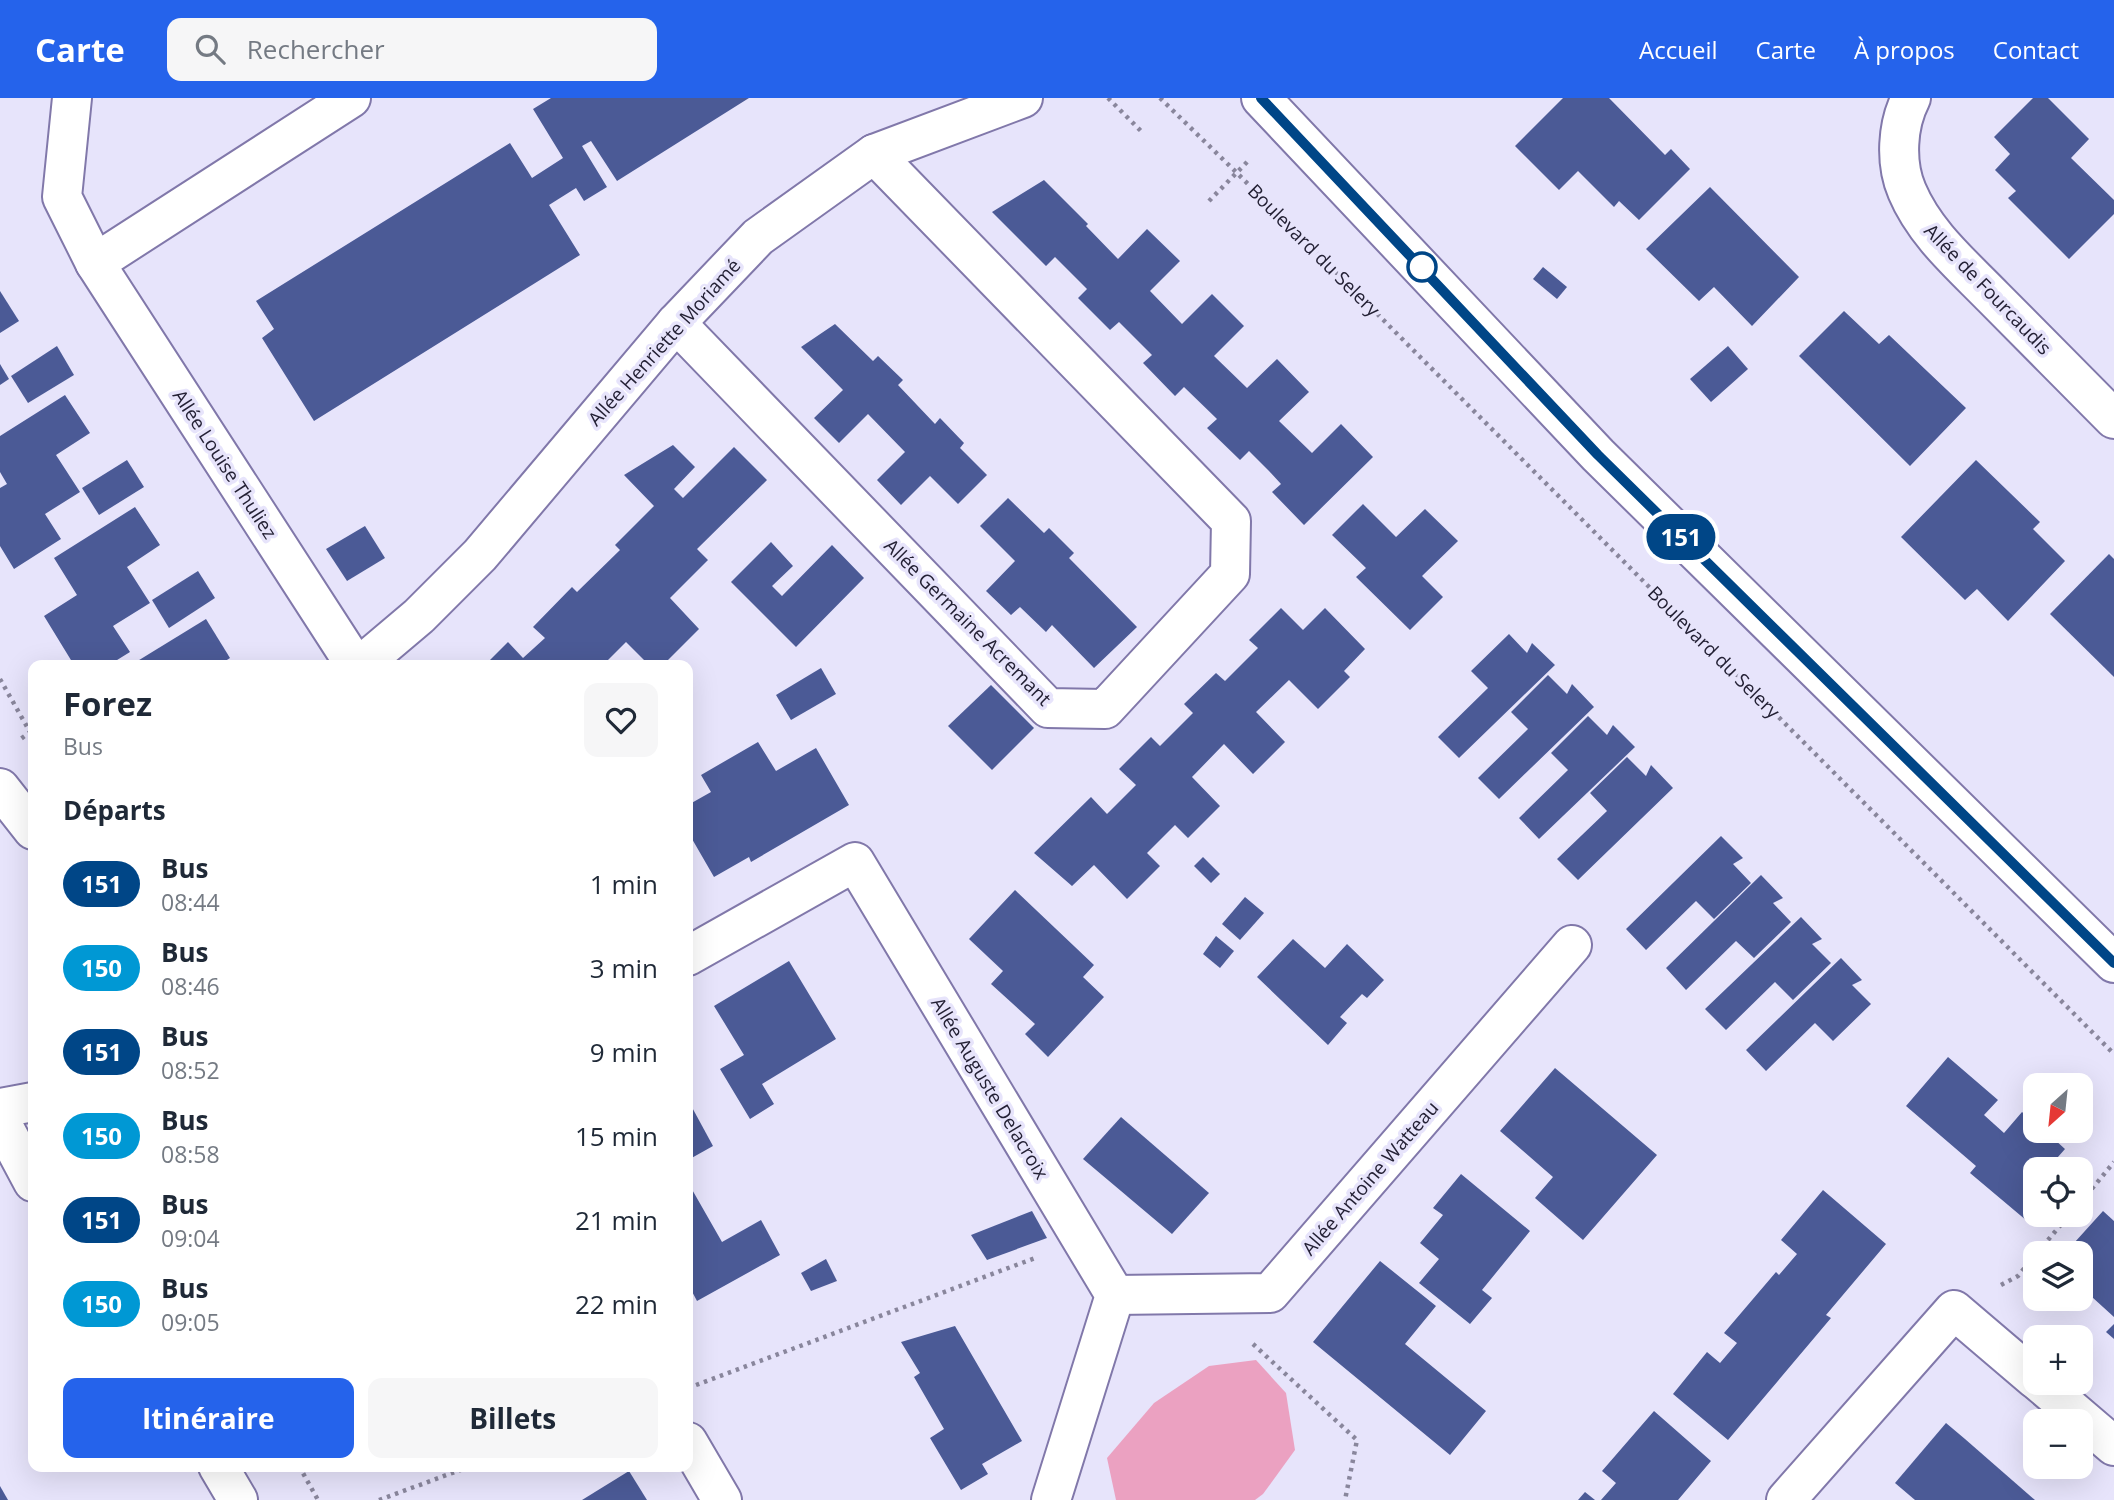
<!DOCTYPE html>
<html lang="fr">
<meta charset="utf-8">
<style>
:root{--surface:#fff;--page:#f6f6f7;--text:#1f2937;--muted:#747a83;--accent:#2563eb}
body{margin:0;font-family:"Open Sans",sans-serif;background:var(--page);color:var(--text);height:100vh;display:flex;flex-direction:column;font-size:26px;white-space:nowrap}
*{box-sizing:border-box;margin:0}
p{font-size:23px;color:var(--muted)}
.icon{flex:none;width:38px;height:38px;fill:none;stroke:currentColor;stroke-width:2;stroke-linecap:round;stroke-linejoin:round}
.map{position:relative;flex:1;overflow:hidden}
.drawer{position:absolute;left:28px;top:562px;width:665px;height:812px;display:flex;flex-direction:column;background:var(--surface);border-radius:14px;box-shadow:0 7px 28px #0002}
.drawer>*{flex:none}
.badge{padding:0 14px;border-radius:23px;font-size:24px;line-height:46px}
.needle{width:46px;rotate:207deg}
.fabs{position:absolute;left:2023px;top:975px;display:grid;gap:14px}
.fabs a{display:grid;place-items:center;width:70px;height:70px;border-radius:14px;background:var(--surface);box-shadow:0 7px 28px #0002;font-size:35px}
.map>.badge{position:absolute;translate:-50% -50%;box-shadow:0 0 0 4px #fff}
h2{padding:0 35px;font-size:26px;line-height:63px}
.round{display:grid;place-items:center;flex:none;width:74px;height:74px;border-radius:14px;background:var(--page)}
.headline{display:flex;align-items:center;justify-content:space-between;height:119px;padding:0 35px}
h1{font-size:33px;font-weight:700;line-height:52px}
.cta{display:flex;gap:14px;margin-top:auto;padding:14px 35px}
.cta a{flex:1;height:80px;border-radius:14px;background:var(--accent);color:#fff;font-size:28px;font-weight:700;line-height:80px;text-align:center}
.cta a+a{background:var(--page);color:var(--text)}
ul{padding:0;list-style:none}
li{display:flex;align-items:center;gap:21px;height:84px;padding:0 35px}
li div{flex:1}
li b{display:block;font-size:26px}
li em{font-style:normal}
li .badge{min-width:77px;font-weight:700;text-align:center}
header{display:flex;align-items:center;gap:42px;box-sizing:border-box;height:98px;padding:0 35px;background:var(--accent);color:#fff}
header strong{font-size:33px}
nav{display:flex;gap:38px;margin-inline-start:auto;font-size:24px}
.search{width:490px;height:63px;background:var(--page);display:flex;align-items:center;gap:18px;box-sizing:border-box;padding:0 24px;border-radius:14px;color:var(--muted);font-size:26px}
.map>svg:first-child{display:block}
.water{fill:#eba1c1}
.building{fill:#4b5a96}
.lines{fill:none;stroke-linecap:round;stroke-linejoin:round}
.minor-casing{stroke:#8178aa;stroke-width:42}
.tertiary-casing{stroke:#8178aa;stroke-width:42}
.path{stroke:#89869c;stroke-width:4.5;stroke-dasharray:3.5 5;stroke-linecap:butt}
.minor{stroke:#fff;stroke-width:38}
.tertiary{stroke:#fff;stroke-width:38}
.line-casing{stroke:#fff;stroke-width:16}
.line{stroke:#004687;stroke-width:10}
.stop-dot{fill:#fff;stroke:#004687;stroke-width:3.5}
.labels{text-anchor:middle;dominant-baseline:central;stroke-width:7;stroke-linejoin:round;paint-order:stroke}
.street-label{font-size:19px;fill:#242135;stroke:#e7e4fb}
</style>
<header>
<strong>Carte</strong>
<div class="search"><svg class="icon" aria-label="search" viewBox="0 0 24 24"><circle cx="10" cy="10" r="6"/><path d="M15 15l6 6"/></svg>Rechercher</div>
<nav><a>Accueil</a><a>Carte</a><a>À propos</a><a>Contact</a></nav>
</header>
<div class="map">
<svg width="2114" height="1402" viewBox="0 0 2114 1402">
<rect width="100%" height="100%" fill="#e7e4fb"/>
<polygon class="water" points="1256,1262 1286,1295 1295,1352 1263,1396 1255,1402 1116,1402 1107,1360 1154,1305 1209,1268"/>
<g class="building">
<polygon points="551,0 749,0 617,83 591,43 582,48 607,89 584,103 576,90 549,107 580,157 314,323 262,240 274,231 256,203 510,45 532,80 563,60 533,11"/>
<polygon points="1563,0 1609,0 1665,57 1671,51 1690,71 1639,122 1619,103 1614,109 1578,73 1559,92 1515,48"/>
<polygon points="2033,0 2048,0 2089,41 2071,60 2114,102 2114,116 2069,161 2008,100 2016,93 1995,72 2010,56 1994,39"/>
<polygon points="1044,82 1088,126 1086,128 1118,161 1147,131 1180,163 1150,193 1182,226 1212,196 1244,228 1214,258 1247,290 1277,261 1309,294 1279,323 1312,355 1341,326 1373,359 1304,427 1272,394 1281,386 1269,373 1249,353 1240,362 1207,330 1217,321 1184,289 1175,298 1143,265 1152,257 1119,224 1110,232 1078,200 1087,191 1055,159 1046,168 992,114"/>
<polygon points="1710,89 1799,179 1752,228 1714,189 1699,203 1646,151"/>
<polygon points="1543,169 1567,189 1557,201 1533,181"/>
<polygon points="0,193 19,223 0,235"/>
<polygon points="1844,213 1879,246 1889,237 1966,310 1910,368 1799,258"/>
<polygon points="835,226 873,263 878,258 903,282 898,287 935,326 940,320 964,345 960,350 987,377 958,406 930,378 901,407 877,382 905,354 868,316 839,345 814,320 843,292 801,249"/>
<polygon points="57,248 74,277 28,305 11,278"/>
<polygon points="1728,248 1748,271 1711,304 1690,281"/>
<polygon points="0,266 9,281 0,287"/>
<polygon points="65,297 90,335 56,357 80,394 45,416 61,441 14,471 0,448 0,390 7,386 0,374 0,338"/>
<polygon points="673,347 695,369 674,391 683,400 734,349 767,382 697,451 708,462 670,500 699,531 663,567 649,567 626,544 603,567 485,567 508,544 523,560 545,540 533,529 572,489 577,494 620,452 615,447 654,408 624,377"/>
<polygon points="127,362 144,389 99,417 82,390"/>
<polygon points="1976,362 2040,424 2033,431 2065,463 2008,523 1977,491 1965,502 1901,439"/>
<polygon points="1008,400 1044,435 1049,430 1074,455 1069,460 1137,529 1094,570 1052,527 1046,534 1020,509 1011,517 986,493 1015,463 980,428"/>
<polygon points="1363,406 1396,439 1425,411 1458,443 1422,478 1443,499 1410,532 1356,479 1366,470 1332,437"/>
<polygon points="135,409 160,447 127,469 150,505 113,528 130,554 109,567 74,567 44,518 77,497 54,460"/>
<polygon points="365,428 385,460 347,483 326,451"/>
<polygon points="771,444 793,468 772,488 782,498 832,447 864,480 796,549 731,484"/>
<polygon points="2109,456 2114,461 2114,579 2050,516"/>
<polygon points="198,473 215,500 169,530 152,502"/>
<polygon points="1281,510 1303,532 1325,510 1365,551 1344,573 1350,579 1318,611 1289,582 1256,614 1285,644 1253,676 1224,646 1192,679 1220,708 1188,740 1175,727 1147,755 1160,768 1127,801 1094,767 1072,788 1034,755 1091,699 1107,716 1136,687 1119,671 1151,639 1160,648 1193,615 1184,606 1216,575 1225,583 1258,550 1249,542"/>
<polygon points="206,521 230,560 219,567 131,567"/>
<polygon points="1509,536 1527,555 1532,545 1555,567 1459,660 1438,639 1488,590 1471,573"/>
<polygon points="821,570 836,596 791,622 776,597"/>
<polygon points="1548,577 1567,596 1572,586 1594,609 1499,701 1478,680 1528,631 1511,614"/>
<polygon points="991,587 1034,630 992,672 948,628"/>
<polygon points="1588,618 1607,637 1613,627 1635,649 1539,741 1519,720 1568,672 1551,655"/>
<polygon points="758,644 776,673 816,650 849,707 751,764 749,759 714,779 688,734 688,707 711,694 701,677"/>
<polygon points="1627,659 1646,678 1651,667 1673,690 1578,782 1557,761 1607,713 1590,695"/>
<polygon points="1721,738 1743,760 1733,766 1751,785 1714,821 1696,803 1646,852 1626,831"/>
<polygon points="1203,759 1220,776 1211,785 1194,768"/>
<polygon points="1761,777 1783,800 1773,805 1791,824 1754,860 1736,843 1686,892 1666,870"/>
<polygon points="1015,792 1094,867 1083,879 1104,899 1048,959 1025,936 1035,926 991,886 1003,873 969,841"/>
<polygon points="1245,799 1264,815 1240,842 1222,826"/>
<polygon points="1801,819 1822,841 1812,846 1831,865 1793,902 1775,884 1726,932 1705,911"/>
<polygon points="1216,838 1234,853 1220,870 1203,856"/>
<polygon points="1293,841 1325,870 1347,846 1384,882 1367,900 1362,896 1340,919 1347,925 1328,947 1257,879"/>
<polygon points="1841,860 1862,882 1852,887 1871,906 1833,943 1815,925 1766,973 1746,952"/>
<polygon points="789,863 836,941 762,986 774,1006 750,1021 720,971 744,957 714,908"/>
<polygon points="1948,959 1998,1002 1984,1017 2004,1035 2022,1014 2035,1025 2035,1032 2044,1032 2065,1051 2050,1068 2053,1071 2035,1071 2035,1116 2043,1116 2033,1128 1970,1075 1976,1068 1906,1008"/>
<polygon points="1555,970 1657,1057 1583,1142 1535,1100 1553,1079 1500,1033"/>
<polygon points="688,1002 713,1048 688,1062"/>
<polygon points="1121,1019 1209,1095 1172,1136 1083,1061"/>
<polygon points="1461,1076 1530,1133 1482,1192 1492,1200 1470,1226 1419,1185 1439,1161 1420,1145 1443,1117 1433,1110"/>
<polygon points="690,1088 722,1144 761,1122 780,1157 697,1203 688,1186 688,1089"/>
<polygon points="1823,1092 1886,1146 1826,1217 1831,1220 1728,1342 1673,1296 1707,1254 1720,1265 1737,1245 1724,1235 1776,1174 1779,1177 1797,1156 1781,1142"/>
<polygon points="1032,1113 1047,1140 987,1162 971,1137"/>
<polygon points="2103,1113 2114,1123 2114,1219 2081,1189 2081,1155 2065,1155"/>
<polygon points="826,1161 837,1183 811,1193 801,1175"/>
<polygon points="1380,1163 1436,1208 1405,1246 1486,1313 1450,1357 1313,1244"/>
<polygon points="2114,1226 2114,1241 2106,1234"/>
<polygon points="955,1228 1022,1343 982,1366 988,1376 961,1392 930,1340 944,1331 914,1279 920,1275 901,1244"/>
<polygon points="1654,1313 1711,1363 1678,1402 1601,1402 1616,1385 1602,1373"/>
<polygon points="1946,1325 1965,1341 2035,1402 1915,1402 1895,1385"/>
<polygon points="629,1373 647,1402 582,1402"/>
<polygon points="0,1388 8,1402 0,1402"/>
<polygon points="1585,1394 1595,1402 1578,1402"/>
</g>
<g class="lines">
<defs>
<g id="minor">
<polyline points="72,0 62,99 95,165"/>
<polyline points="351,0 95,165 355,567"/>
<path d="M1911,0C1897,27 1895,65 1907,93C1925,136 1962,167 1994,200C2034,240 2074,281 2114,321"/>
<polyline points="676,225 1048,610 1105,611 1230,476 1231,423 874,56"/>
<polyline points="361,567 419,518 480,457 676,225 758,139 874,56 1023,0"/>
<polyline points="0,690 33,732"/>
<polyline points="688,858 855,764 1115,1197 1051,1402"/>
<polyline points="0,1010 33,1004"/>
<polyline points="0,1022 33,1084"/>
<polyline points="1115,1197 1270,1195 1572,847"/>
<polyline points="2039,1284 2114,1348"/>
<polyline points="688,1344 722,1402"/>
<polyline points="218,1368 238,1402"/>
<polyline points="1786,1402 1954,1212 2035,1281"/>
</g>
<polyline id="tertiary" points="1261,0 1598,357 2114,865"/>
</defs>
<use href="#minor" class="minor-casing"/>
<use href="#tertiary" class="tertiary-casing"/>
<g class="path">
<polyline points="1108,0 1141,33"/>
<polyline points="1160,0 1237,75 2114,956"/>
<polyline points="1209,103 1250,61"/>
<polyline points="0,581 30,634 18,643"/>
<polyline points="2081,1104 2114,1064"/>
<polyline points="2037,1155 2070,1116"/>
<polyline points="2001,1187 2018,1178 2035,1157"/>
<polyline points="1253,1246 1357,1342 1345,1402"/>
<polyline points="688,1290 1035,1160"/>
<polyline points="299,1368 318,1402"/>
<polyline points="379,1402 471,1368"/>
</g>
<use href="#minor" class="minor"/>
<use href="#tertiary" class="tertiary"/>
</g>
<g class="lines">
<defs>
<polyline id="line" points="1261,0 1598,357 2114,865"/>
</defs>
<use href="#line" class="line-casing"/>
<use href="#line" class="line"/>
</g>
<circle class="stop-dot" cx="1422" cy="169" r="14"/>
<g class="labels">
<g class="street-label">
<text transform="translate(1314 152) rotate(45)">Boulevard du Selery</text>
<text transform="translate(1988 191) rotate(46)">Allée de Fourcaudis</text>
<text transform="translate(664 244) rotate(-48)">Allée Henriette Moriamé</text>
<text transform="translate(225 366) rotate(57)">Allée Louise Thuliez</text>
<text transform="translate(968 524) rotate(45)">Allée Germaine Acremant</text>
<text transform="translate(1714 554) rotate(45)">Boulevard du Selery</text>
<text transform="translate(990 990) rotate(59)">Allée Auguste Delacroix</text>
<text transform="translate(1370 1080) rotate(-49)">Allée Antoine Watteau</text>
</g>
</g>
</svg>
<div class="fabs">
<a><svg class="needle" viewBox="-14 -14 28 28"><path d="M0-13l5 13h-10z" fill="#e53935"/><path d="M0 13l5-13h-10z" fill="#747a83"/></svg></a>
<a><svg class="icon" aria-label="locate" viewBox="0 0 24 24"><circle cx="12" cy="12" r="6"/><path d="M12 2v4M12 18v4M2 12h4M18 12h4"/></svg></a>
<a><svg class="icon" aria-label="layers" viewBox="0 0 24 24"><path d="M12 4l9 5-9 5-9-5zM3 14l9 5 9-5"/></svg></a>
<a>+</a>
<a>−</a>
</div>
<b class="badge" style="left:1681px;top:439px;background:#004687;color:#fff">151</b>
<section class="drawer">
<div class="headline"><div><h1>Forez</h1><p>Bus</p></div><a class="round"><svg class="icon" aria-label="heart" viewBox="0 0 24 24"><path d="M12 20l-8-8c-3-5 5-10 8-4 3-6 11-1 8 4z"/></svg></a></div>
<h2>Départs</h2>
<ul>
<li><span class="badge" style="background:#004687;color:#fff">151</span><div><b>Bus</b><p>08:44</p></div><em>1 min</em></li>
<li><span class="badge" style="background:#0098d4;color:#fff">150</span><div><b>Bus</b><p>08:46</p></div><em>3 min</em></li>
<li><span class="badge" style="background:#004687;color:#fff">151</span><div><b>Bus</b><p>08:52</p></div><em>9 min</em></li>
<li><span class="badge" style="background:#0098d4;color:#fff">150</span><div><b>Bus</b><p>08:58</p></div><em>15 min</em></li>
<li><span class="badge" style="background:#004687;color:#fff">151</span><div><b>Bus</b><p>09:04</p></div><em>21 min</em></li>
<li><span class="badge" style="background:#0098d4;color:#fff">150</span><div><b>Bus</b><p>09:05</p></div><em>22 min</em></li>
</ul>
<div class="cta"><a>Itinéraire</a><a>Billets</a></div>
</section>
</div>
